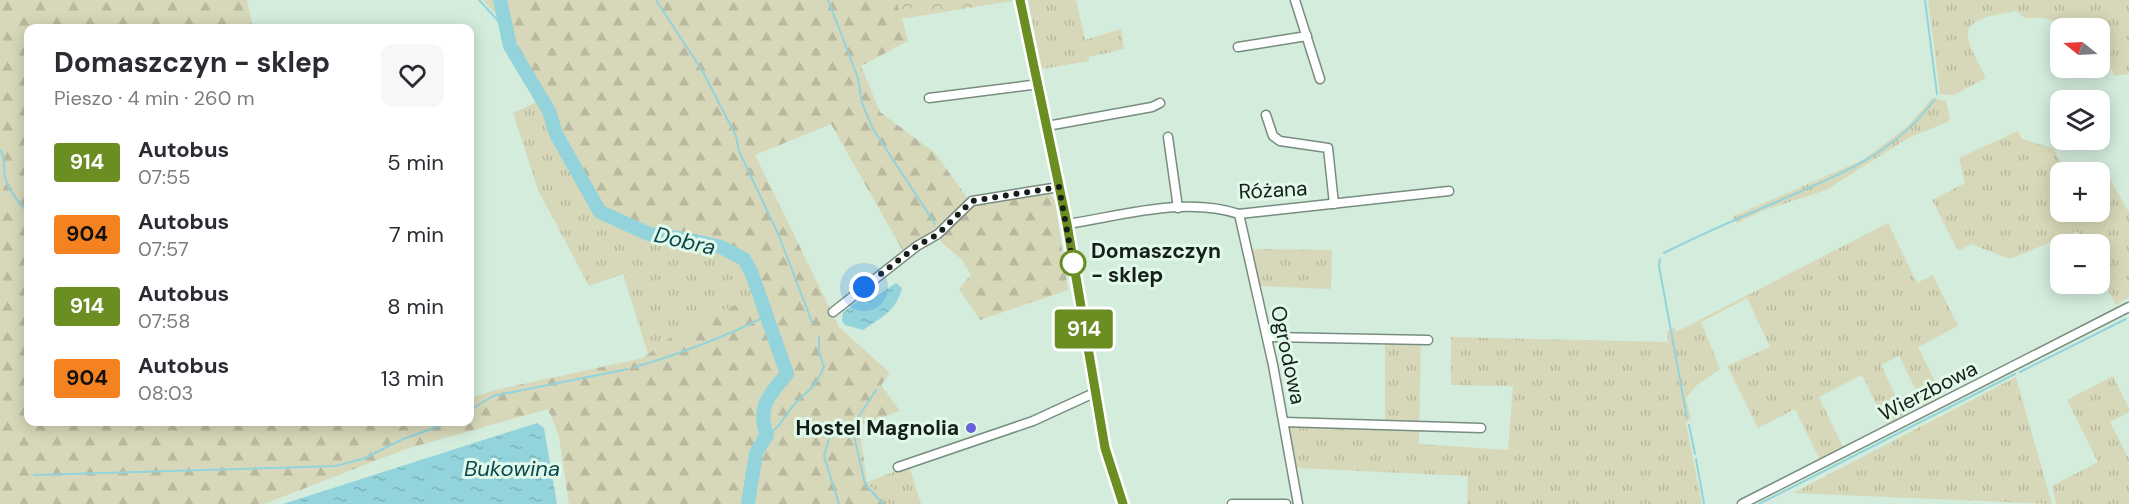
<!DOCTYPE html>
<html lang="pl">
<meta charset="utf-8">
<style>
:root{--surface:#fff;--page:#f7f7f7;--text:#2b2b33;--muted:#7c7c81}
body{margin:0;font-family:"DM Sans",sans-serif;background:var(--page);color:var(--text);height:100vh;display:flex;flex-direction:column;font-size:22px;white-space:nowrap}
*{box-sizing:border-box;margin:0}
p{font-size:20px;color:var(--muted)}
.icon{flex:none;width:33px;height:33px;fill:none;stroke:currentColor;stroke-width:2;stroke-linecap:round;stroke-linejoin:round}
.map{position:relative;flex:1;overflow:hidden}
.sheet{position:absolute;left:24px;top:24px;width:450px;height:402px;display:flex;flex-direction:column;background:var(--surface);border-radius:12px;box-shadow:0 3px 15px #0003}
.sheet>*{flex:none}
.badge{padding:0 12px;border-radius:4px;font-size:21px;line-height:39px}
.needle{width:39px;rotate:288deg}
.buttons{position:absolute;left:2050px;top:18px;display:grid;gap:12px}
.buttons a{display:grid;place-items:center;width:60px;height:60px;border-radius:12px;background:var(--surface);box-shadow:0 3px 15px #0003;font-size:30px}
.you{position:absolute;width:30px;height:30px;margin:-15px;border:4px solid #fff;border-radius:50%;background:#1a73e8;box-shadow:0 0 0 9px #1a73e833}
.map>.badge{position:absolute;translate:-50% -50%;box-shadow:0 0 0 3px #fff}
.round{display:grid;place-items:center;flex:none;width:63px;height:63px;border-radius:12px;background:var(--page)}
.overview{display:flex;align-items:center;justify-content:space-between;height:102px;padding:0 30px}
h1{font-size:28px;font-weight:700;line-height:45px}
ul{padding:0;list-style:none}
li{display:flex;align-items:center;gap:18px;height:72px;padding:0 30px}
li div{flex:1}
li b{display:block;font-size:22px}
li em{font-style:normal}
li .badge{min-width:66px;font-weight:700;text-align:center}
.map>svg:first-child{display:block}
.grass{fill:url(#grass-tufts)}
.forest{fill:url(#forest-firs)}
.park{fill:url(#park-crowns)}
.water{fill:url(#water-ripples)}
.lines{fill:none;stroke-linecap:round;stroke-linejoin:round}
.stream{stroke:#92d3dc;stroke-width:2}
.river{stroke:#92d3dc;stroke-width:14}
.minor-casing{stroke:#778d7f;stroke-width:11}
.minor{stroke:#fff;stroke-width:8}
.line-casing{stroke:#fff;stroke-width:14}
.line{stroke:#6b8e23;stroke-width:9}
.walk{stroke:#151e19;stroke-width:6;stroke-dasharray:0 10.8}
.stop-dot{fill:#fff;stroke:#6b8e23;stroke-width:3}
.poi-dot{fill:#6763dc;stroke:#e0f9e9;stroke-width:2}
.labels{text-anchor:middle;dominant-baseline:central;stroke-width:6;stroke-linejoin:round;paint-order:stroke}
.street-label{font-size:21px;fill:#151e19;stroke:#e0f9e9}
.stop-label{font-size:21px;font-weight:bold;fill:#151e19;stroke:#e0f9e9;text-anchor:start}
.poi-label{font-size:21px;font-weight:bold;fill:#151e19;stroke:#e0f9e9;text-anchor:end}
.water-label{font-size:22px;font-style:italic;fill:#0d484f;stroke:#e0f9e9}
</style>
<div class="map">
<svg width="2129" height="504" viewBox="0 0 2129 504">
<defs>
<pattern id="grass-tufts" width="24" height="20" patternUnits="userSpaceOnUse" patternTransform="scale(1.5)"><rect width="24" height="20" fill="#d7d8b9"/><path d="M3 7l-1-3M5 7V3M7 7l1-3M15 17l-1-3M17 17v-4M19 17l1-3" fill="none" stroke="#b8b99e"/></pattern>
<pattern id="forest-firs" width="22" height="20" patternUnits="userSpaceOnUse" patternTransform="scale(1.5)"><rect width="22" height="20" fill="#d7d8b9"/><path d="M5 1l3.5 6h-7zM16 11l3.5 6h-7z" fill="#b8b99e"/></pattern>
<pattern id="park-crowns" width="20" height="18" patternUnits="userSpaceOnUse" patternTransform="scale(1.5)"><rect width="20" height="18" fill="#d7d8b9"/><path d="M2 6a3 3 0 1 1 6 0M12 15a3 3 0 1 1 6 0" fill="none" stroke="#b8b99e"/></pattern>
<pattern id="water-ripples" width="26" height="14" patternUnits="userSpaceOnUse" patternTransform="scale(1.5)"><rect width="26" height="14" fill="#92d3dc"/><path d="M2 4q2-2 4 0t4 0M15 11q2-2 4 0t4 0" fill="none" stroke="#7db5bc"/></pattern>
</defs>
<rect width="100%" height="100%" fill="#d3ecdc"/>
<g class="grass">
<polygon points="1028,0 1076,0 1085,40 1121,29 1124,49 1089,57 1089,61 1042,69"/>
<path d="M1928,0H2129V74L2115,76L2100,47V28H2077L2044,18H2025L2016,11C1956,21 1960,28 1986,78L1954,95L1940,94Z"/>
<polygon points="1932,98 1946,101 1950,121 1908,138 1826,190 1762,211 1737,223 1732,217 1863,160 1908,126"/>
<polygon points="537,102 546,112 551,134 592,200 599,216 614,225 648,236 689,241 734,258 746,266 759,295 684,327 648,354 623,274 589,286 538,190 513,113"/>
<polygon points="2018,131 2022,139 2053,148 2066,172 2061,172 2061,212 2100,212 2100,172 2076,172 2100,163 2129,212 2129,297 2116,305 2100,275 2100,244 2084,244 2077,231 2010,259 1971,244 1958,251 1932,200 1965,183 1959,158"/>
<polygon points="1888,223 1917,283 1933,275 1958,326 1918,347 1943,398 1925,408 1899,356 1881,365 1906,418 1888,428 1862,375 1819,397 1844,449 1820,460 1795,409 1758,428 1727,366 1770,347 1747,298 1701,322 1720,369 1697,385 1686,398 1691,419 1686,423 1702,504 1467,504 1468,476 1297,468 1289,427 1350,427 1385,430 1385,340 1421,342 1419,444 1508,450 1513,386 1451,385 1451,337 1668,342 1667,331 1675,327 1676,332"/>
<polygon points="1250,249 1332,250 1331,289 1259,286"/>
<polygon points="2113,376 2129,409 2129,412 2110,422 2129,459 2129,504 2056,504 2052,486 2098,462 2067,400"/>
<polygon points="2016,377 2052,504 1793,493"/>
<polygon points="909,466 921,504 886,504 867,482"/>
</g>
<g class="forest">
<polygon points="0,0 247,0 253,28 28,28 28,422 470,422 470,398 495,390 643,358 684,327 763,293 746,258 736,253 691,237 648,232 602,210 560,134 547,101 502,21 483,0 897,0 908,41 861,66 880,112 935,153 968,199 937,227 903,251 831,124 755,155 839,327 890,373 881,385 900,411 859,426 867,482 886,504 569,504 559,436 548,409 406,449 264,504 0,504"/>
<polygon points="1048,191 1055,201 1068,290 980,320 959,289 971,275 961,259 940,241 961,214 981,201"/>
</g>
<polygon class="park" points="897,0 1012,0 1012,1 900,19"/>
<g class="water">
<path d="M896,283L902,288C896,311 882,317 863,330L845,325L842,321L843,312L861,299L875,297Z"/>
<polygon points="537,423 544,428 557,504 283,504"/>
</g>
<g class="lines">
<g class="stream">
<polyline points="479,0 505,28"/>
<polyline points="656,0 703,72 736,136 739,151 779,236 812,322"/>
<polyline points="828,0 858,78 862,103 873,129 935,224"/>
<polyline points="1925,0 1937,94"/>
<path d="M0,150C6,156 3,168 5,177C7,189 20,204 28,213"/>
<path d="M1664,253C1702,234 1741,217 1781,200C1841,174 1894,154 1935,99"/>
<polyline points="1660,259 1659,266 1687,418"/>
<path d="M635,367C682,353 725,337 768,315"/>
<polyline points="2020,372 2126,319"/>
<polyline points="876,390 852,427 865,484 883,504"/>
<polyline points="470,410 493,396 628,369"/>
<polyline points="1689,425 1695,454"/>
<path d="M767,435C779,429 783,418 792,407C807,390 815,390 824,366L819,353V336"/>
<polyline points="829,439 824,456 839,504"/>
<polyline points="1696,459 1704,504"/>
<polyline points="34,475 336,466 365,458 403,439 451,422"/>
<polyline points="1759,504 2015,374"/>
</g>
<path class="river" d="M500,0L510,46L549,111L556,134L600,212L649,234L691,240L721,247L744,259L752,274L787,374C770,393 756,409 767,435L756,453L748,504"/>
<defs>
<g id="minor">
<polyline points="1020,0 1067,224 1105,448 1123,504"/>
<polyline points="1295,0 1320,79"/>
<polyline points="1238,47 1307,36"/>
<polyline points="929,98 1039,84"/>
<polyline points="1266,115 1273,136 1280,141 1328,148 1334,204"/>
<polyline points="1047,126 1152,107 1160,103"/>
<polyline points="1168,137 1178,208"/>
<polyline points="1239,214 1273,365 1298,504"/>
<path d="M1067,224C1121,216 1185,196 1239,214L1449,191"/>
<polyline points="833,312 917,246 938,234 972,201 1059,187"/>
<polyline points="1267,337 1428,340"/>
<polyline points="1284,422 1481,428"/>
<polyline points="898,467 1033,421 1094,393"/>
<polyline points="1232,504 1286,504"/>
<polyline points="1742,504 2129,307"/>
</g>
</defs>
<use href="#minor" class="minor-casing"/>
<use href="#minor" class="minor"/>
</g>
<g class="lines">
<defs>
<polyline id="line" points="1020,0 1067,224 1105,448 1123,504"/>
</defs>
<use href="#line" class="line-casing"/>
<use href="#line" class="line"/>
<polyline class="walk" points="864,287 917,246 938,234 972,201 1059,187 1073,263"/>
</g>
<circle class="stop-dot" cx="1073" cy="263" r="12"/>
<circle class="poi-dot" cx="971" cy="428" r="6"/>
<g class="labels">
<g class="street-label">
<text transform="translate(1273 190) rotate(-3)">Różana</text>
<text transform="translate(1288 355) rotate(78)">Ogrodowa</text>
<text transform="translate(1928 391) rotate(-27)">Wierzbowa</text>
</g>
<g class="stop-label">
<text x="1091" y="251">Domaszczyn<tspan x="1091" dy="24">- sklep</tspan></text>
</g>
<g class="poi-label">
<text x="959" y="428">Hostel Magnolia</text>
</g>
<g class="water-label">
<text transform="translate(685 241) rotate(13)">Dobra</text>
<text x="512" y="468">Bukowina</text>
</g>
</g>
</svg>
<div class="buttons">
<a><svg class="needle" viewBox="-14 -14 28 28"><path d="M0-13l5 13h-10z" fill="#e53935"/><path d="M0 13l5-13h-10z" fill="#7c7c81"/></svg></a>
<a><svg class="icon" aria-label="layers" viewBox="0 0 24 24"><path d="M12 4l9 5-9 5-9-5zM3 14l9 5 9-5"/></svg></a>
<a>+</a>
<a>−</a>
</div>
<div class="you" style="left:864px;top:287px"></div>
<b class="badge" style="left:1084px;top:329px;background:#6b8e23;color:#fff">914</b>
<section class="sheet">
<div class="overview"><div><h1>Domaszczyn - sklep</h1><p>Pieszo · 4 min · 260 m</p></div><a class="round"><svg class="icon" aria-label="heart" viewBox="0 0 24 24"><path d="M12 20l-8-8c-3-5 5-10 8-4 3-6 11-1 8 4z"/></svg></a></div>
<ul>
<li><span class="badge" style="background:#6b8e23;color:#fff">914</span><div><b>Autobus</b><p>07:55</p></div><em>5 min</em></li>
<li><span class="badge" style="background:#f58220;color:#111">904</span><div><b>Autobus</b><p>07:57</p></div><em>7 min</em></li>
<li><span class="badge" style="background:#6b8e23;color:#fff">914</span><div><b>Autobus</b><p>07:58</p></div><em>8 min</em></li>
<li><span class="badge" style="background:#f58220;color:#111">904</span><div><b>Autobus</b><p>08:03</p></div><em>13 min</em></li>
</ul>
</section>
</div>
